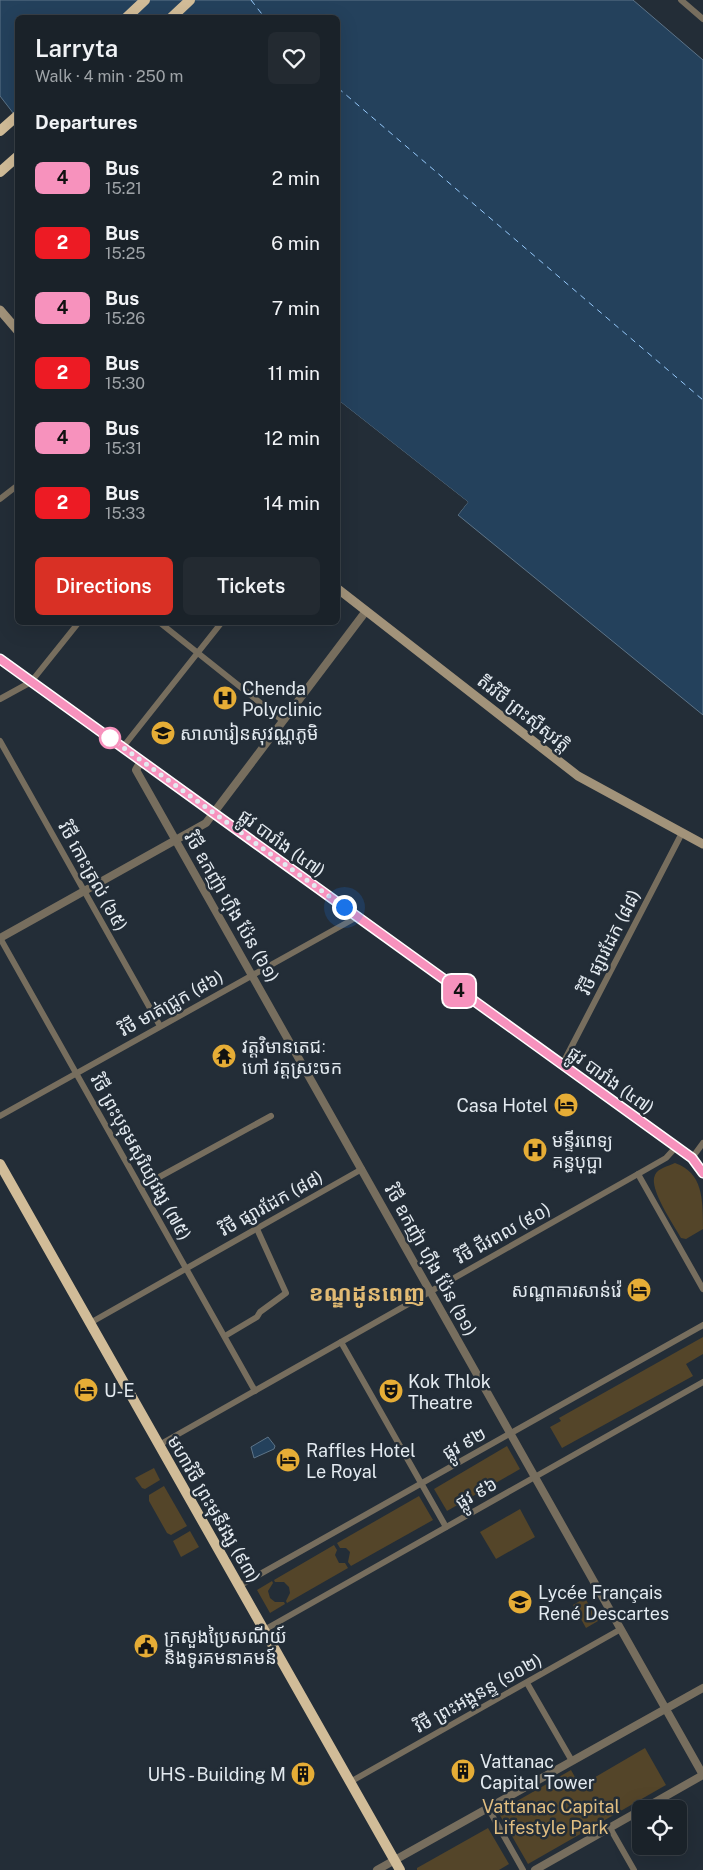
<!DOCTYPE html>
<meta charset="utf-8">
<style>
:root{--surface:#1a2229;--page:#232a31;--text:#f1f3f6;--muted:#9fa4a8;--line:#383f46;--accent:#d93025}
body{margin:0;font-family:"Public Sans","Noto Sans Khmer",sans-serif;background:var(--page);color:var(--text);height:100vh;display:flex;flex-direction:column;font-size:19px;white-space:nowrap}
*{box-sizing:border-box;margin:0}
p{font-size:16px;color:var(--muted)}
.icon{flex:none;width:28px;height:28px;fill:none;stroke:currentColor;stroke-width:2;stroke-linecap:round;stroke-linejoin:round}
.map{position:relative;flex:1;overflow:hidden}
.details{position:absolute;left:15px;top:15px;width:325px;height:610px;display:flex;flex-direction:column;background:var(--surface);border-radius:8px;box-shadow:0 5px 20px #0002,0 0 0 1px var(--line)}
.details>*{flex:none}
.badge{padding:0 10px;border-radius:8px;font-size:18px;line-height:32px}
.controls{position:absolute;left:632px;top:1800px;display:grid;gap:10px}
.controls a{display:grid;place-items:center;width:55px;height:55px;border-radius:8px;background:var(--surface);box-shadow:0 5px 20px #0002,0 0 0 1px var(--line);font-size:25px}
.you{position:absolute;width:25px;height:25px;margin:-12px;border:4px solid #fff;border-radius:50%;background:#1a73e8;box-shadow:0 0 0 8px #1a73e833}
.map>.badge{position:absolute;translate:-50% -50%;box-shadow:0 0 0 2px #fff}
h2{padding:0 20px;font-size:19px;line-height:45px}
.round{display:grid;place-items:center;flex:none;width:52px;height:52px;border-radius:8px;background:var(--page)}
.overview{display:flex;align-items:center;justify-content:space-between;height:85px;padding:0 20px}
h1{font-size:24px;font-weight:600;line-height:38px}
.button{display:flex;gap:10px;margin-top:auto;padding:10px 20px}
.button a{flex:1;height:58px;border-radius:8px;background:var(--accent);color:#fff;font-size:20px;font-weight:600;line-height:58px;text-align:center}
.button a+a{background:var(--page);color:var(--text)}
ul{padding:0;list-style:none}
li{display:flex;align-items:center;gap:15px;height:65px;padding:0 20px}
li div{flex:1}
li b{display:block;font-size:19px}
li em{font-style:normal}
li .badge{min-width:55px;font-weight:700;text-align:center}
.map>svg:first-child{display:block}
.green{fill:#544529}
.water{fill:#24415c;stroke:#5d7488}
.pier{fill:#232d37}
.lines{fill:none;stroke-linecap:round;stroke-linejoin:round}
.ferry{stroke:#96c9fb;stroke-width:1;stroke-dasharray:6 5;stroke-linecap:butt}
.minor{stroke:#776e5e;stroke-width:6}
.tertiary{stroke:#776e5e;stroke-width:8}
.secondary{stroke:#a2937a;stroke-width:9}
.trunk{stroke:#d1bc98;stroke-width:10}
.line-casing{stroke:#fff;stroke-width:11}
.line{stroke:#f792bd;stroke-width:8}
.walk{stroke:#e3eaf0;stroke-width:5;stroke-dasharray:0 9}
.stop-dot{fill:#fff;stroke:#f792bd;stroke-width:2.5}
.labels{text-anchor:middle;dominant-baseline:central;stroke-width:5;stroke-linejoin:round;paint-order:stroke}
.poi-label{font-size:18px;fill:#e3eaf0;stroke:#232d37;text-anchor:start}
.street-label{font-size:18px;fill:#e3eaf0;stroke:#232d37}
.park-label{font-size:18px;fill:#e0bd80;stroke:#232d37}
.district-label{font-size:22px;font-weight:bold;fill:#e1ba73;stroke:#232d37}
</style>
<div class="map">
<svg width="703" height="1870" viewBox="0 0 703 1870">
<rect width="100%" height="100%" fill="#232d37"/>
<g class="green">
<path d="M675,1163C703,1173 703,1199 703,1229L686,1239L681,1238C674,1225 648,1188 655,1175C658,1168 669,1166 675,1163Z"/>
<polygon points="703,1337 703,1354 686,1364 693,1376 562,1448 550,1427 561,1421 559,1418"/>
<polygon points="507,1446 520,1469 447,1511 434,1489"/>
<polygon points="154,1468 160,1480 145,1489 142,1488 135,1478"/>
<polygon points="164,1486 187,1526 171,1535 167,1533 149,1501 149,1495"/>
<polygon points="419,1496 433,1520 351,1566 348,1562 350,1552 346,1548 340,1548 337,1543"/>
<polygon points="520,1509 535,1537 496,1559 480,1532"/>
<polygon points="190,1531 199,1547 181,1557 173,1541"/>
<polygon points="334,1545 337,1550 335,1555 339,1563 345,1563 348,1568 287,1603 286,1601 290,1593 289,1587 284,1582 275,1582 274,1580"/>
<polygon points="272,1581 273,1583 268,1591 270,1598 275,1602 284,1602 285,1604 270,1613 257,1590"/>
<polygon points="585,1598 598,1621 586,1628 573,1605"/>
<polygon points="645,1748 666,1785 528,1864 498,1812 571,1770 580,1786"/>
<polygon points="488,1828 509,1864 499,1870 417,1870 417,1868"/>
</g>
<g class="water">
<polygon points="0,0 633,0 703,60 703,715 458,515 468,502 338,400 338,18 18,18 17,118 0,96"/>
<polygon points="268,1437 275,1446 274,1449 254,1458 251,1447"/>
</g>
<polygon class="pier" points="338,400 468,502 456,517 456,514 465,503 338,403"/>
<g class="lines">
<g class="ferry">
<polyline points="251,0 265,18"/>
<polyline points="338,88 703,400"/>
</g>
<g class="minor">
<polyline points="681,0 703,19"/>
<polyline points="0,499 18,485"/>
<polyline points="159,622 283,721"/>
<polyline points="0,699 31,682 79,622"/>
<polyline points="0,741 160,1026"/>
<polyline points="123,747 222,622"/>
<polyline points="0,938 255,1391"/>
<polyline points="562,1065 682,833"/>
<polyline points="0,1116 357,917"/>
<polyline points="692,1158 703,1143"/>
<polyline points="638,1174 703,1289"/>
<polyline points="141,1187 271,1116"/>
<polyline points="90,1323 362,1169"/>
<polyline points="225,1336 257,1317 260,1312 286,1293 257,1229"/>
<polyline points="341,1342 446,1527"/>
<polyline points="159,1445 638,1174 666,1158 676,1147"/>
<polyline points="239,1586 703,1325"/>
<polyline points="264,1630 703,1382"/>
<polyline points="527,1683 572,1761"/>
<polyline points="350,1782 621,1629"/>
<polyline points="488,1808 523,1870"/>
<polyline points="610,1828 634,1870"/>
</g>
<g class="tertiary">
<polyline points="141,761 136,770 703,1775 643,1809"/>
<polyline points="0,938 206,823 366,611"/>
<polyline points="377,1870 703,1688"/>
<polyline points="535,1870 641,1810"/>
</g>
<g class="secondary">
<polyline points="0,310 18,331"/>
<polyline points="338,589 578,776 703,844"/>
<polyline points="0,659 692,1158 703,1173"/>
</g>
<g class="trunk">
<polyline points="126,18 145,0"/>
<polyline points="171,18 190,0"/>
<polyline points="0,131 18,115"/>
<polyline points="0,172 18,156"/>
<polyline points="0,1164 400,1870"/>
</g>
</g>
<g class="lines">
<defs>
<polyline id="line" points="0,659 692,1158 703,1173"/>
</defs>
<use href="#line" class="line-casing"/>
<use href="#line" class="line"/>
<polyline class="walk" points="110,738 344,907"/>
</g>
<defs>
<symbol id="hospital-disc" viewBox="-11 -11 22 22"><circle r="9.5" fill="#e6ad36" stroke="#232d37"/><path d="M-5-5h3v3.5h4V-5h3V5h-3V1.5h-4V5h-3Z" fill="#111"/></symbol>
<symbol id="school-disc" viewBox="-11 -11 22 22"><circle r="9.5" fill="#e6ad36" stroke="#232d37"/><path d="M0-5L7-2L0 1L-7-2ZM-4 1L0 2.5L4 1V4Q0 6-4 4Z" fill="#111"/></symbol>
<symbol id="temple-disc" viewBox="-11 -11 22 22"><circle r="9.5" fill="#e6ad36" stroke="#232d37"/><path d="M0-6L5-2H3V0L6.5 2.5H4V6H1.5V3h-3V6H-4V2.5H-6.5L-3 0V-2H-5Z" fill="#111"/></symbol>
<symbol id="hotel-disc" viewBox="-11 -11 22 22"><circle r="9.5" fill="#e6ad36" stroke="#232d37"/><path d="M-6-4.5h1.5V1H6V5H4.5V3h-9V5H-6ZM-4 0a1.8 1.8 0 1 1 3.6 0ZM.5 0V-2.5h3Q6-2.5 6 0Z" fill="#111"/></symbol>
<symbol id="theatre-disc" viewBox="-11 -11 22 22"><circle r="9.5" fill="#e6ad36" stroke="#232d37"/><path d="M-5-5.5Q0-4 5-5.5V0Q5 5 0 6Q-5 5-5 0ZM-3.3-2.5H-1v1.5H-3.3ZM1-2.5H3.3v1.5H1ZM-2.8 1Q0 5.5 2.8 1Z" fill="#111"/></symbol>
<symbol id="civic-disc" viewBox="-11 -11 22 22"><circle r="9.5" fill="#e6ad36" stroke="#232d37"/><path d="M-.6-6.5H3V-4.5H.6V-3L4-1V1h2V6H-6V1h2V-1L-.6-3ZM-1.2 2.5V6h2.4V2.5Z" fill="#111"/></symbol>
<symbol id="building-disc" viewBox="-11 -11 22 22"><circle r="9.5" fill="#e6ad36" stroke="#232d37"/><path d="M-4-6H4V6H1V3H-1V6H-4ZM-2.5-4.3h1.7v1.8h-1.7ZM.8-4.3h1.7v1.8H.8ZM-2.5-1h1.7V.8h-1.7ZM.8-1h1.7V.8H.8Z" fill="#111"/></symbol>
</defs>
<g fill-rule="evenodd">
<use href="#hospital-disc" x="211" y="684" width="28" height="28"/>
<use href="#school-disc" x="149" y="719" width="28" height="28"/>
<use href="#temple-disc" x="210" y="1042" width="28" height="28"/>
<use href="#hotel-disc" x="552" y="1091" width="28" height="28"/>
<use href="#hospital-disc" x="521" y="1136" width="28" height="28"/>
<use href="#hotel-disc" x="625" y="1276" width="28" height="28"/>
<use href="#hotel-disc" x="72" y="1376" width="28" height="28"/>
<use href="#theatre-disc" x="377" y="1377" width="28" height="28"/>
<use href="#hotel-disc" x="274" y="1446" width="28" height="28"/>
<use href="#school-disc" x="506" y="1588" width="28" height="28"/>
<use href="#civic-disc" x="132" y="1632" width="28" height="28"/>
<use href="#building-disc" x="449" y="1757" width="28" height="28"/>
<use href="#building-disc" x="289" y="1760" width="28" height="28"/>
</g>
<circle class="stop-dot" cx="110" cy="738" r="10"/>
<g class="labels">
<g class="poi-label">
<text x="242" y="688">Chenda<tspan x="242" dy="21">Polyclinic</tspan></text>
<text x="180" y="733">សាលារៀនសុវណ្ណភូមិ</text>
<text x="242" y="1046">វត្តវិមានតេជៈ<tspan x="242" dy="21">ហៅ វត្តស្រះចក</tspan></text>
<text x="548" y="1105" text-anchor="end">Casa Hotel</text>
<text x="552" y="1140">មន្ទីរពេទ្យ<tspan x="552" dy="21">គន្ធបុប្ផា</tspan></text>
<text x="622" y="1290" text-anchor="end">សណ្ឋាគារសាន់វ៉េ</text>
<text x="408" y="1381">Kok Thlok<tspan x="408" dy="21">Theatre</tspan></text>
<text x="104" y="1390">U-E</text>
<text x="306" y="1450">Raffles Hotel<tspan x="306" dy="21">Le Royal</tspan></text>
<text x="538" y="1592">Lycée Français<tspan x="538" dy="21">René Descartes</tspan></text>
<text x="164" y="1636">ក្រសួងប្រៃសណីយ៍<tspan x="164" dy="21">និងទូរគមនាគមន៍</tspan></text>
<text x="480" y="1761">Vattanac<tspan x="480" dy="21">Capital Tower</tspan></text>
<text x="286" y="1774" text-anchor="end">UHS - Building M</text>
</g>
<g class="street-label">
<text transform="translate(524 713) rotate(38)">តីរវិថី ព្រះស៊ីសុវត្តិ</text>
<text transform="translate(282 843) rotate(36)">ផ្លូវ បារាំង (៤៧)</text>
<text transform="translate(93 876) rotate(61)">វិថី កោះត្រល់ (៦៥)</text>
<text transform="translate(232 907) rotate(60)">វិថី ឧកញ៉ា ហ៊ីង ប៉ែន (៦១)</text>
<text transform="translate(609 942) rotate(-63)">វិថី ផ្សារដែក (៨៨)</text>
<text transform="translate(171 1003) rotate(-29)">វិថី មាត់ជ្រូក (៨៦)</text>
<text transform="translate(611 1080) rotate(36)">ផ្លូវ បារាំង (៤៧)</text>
<text transform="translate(141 1157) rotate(61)">វិថី ព្រះបុទុមសុរិយ្យវង្ស (៧៥)</text>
<text transform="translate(271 1203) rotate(-29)">វិថី ផ្សារដែក (៨៨)</text>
<text transform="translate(503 1233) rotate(-29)">វិថី ជីវពល (៩០)</text>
<text transform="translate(431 1260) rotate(61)">វិថី ឧកញ៉ា ហ៊ីង ប៉ែន (៦១)</text>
<text transform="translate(464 1443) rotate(-29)">ផ្លូវ ៩២</text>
<text transform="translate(476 1493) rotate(-30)">ផ្លូវ ៩៦</text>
<text transform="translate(214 1509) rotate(60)">មហាវិថី ព្រះមុនីវង្ស (៩៣)</text>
<text transform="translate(478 1693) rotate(-29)">វិថី ព្រះអង្គនន្ទ (១០២)</text>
</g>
<g class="park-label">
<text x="551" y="1806">Vattanac Capital<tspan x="551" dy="21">Lifestyle Park</tspan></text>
</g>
<g class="district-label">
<text x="367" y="1293">ខណ្ឌដូនពេញ</text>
</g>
</g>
</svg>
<div class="controls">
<a><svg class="icon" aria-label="locate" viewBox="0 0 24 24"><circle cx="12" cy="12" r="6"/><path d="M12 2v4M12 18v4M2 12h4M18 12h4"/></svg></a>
</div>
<div class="you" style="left:344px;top:907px"></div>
<b class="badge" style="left:459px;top:991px;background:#f792bd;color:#111">4</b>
<section class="details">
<div class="overview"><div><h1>Larryta</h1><p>Walk · 4 min · 250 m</p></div><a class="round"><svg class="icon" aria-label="heart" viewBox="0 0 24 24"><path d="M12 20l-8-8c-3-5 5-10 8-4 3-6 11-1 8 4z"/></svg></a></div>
<h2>Departures</h2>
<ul>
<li><span class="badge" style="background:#f792bd;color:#111">4</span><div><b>Bus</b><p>15:21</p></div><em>2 min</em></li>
<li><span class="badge" style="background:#ed1b24;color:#fff">2</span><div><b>Bus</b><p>15:25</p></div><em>6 min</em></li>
<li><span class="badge" style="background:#f792bd;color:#111">4</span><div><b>Bus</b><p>15:26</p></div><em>7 min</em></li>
<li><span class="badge" style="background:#ed1b24;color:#fff">2</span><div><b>Bus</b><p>15:30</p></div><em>11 min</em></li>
<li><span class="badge" style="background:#f792bd;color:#111">4</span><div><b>Bus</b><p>15:31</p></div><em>12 min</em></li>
<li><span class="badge" style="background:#ed1b24;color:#fff">2</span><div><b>Bus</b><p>15:33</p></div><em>14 min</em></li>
</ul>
<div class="button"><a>Directions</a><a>Tickets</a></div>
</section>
</div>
